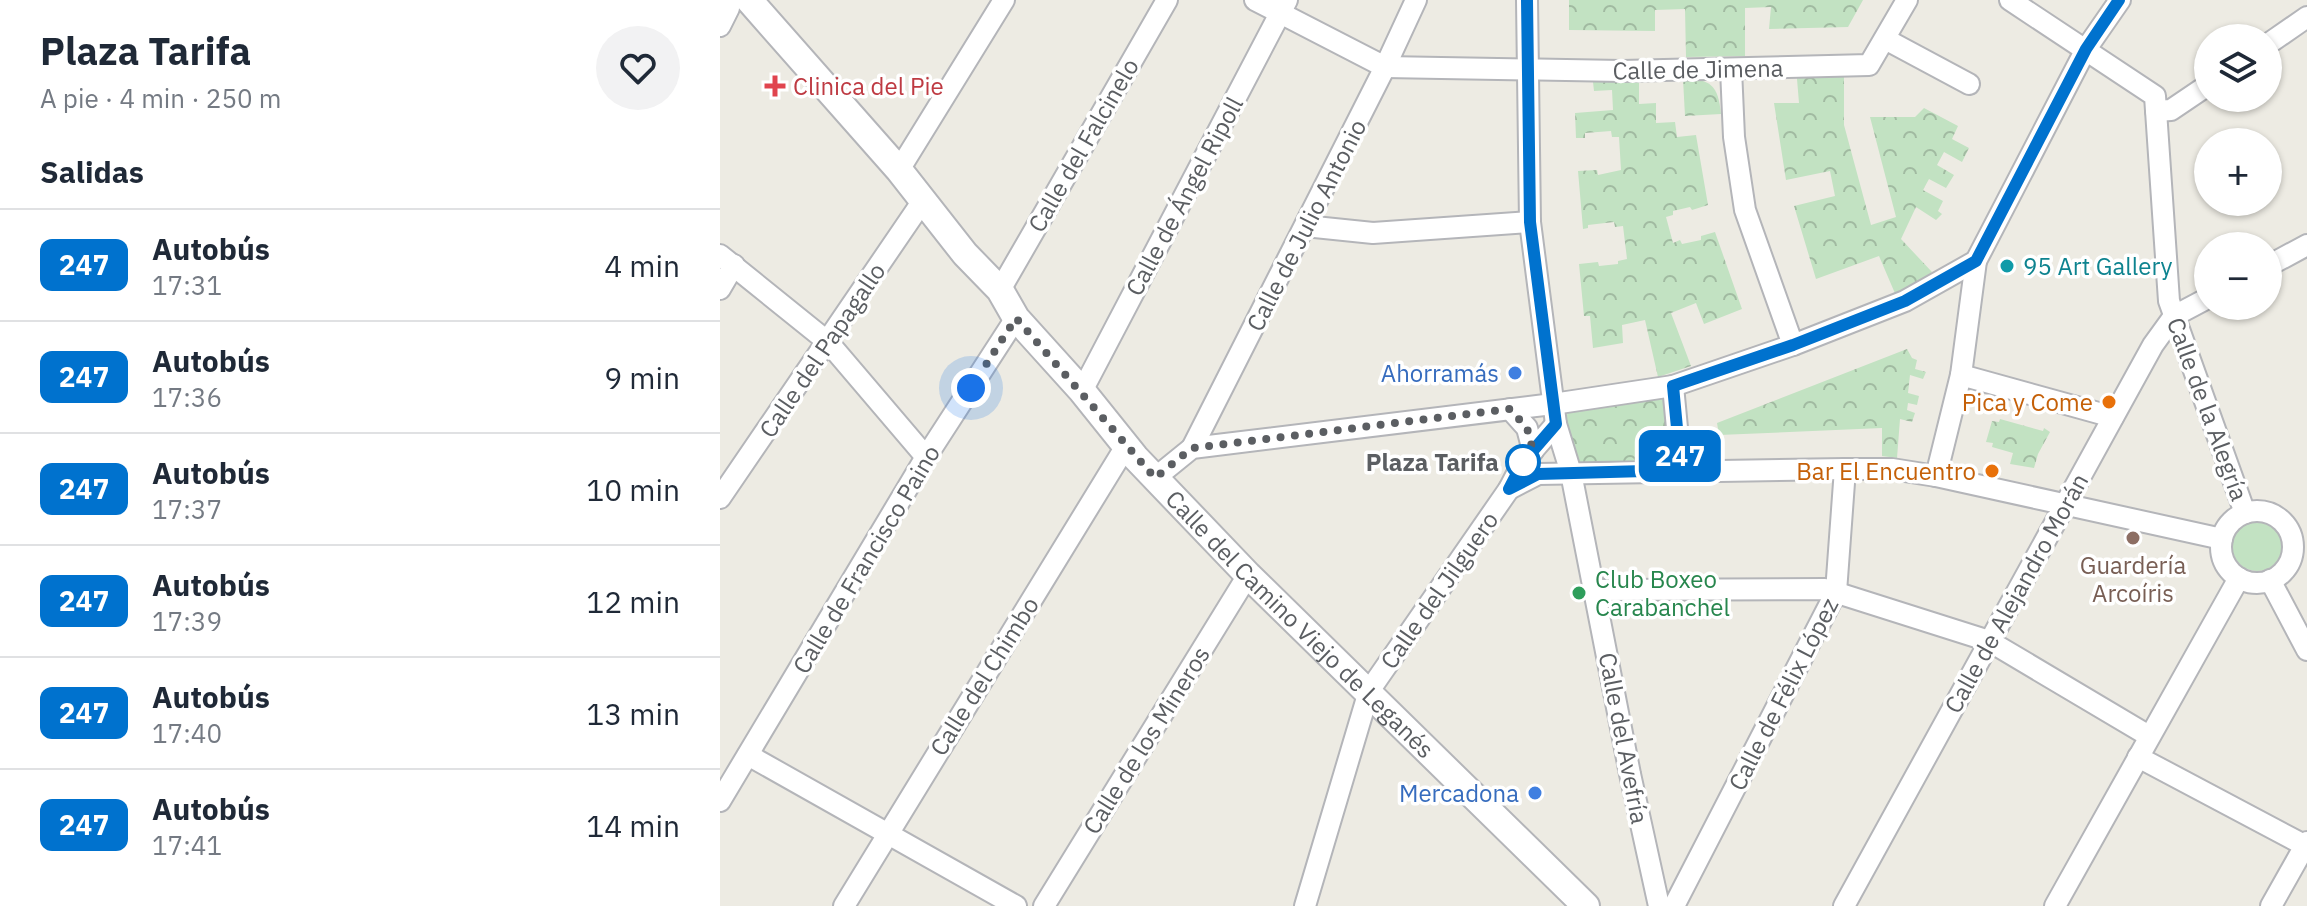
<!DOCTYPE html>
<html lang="es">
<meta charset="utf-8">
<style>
:root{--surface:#fff;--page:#f2f2f3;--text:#1f2937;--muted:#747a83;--line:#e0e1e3}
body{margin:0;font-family:"IBM Plex Sans",sans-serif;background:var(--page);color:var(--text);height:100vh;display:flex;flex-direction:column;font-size:30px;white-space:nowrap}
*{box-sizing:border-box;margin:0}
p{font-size:26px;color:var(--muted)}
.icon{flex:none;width:44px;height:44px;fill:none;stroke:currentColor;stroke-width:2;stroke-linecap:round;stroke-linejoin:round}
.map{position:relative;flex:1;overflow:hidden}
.sheet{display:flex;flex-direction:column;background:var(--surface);width:720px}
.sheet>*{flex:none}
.badge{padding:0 16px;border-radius:12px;font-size:28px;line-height:52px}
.tools{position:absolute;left:1474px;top:24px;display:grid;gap:16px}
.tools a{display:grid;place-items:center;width:88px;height:88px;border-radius:50%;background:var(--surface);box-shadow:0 2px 6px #0004;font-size:40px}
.you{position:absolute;width:40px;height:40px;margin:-20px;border:6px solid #fff;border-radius:50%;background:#1a73e8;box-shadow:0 0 0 12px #1a73e833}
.map>.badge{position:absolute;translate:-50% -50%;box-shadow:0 0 0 4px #fff}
h2{padding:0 40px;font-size:30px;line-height:72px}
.round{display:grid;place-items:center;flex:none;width:84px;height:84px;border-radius:42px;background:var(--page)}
.summary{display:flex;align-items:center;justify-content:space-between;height:136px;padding:0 40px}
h1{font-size:38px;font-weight:700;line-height:60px}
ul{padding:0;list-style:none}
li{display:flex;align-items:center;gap:24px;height:112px;padding:0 40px;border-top:2px solid var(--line)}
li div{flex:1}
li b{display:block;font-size:30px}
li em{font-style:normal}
li .badge{min-width:88px;font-weight:700;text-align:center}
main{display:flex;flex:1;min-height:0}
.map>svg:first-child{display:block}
.forest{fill:url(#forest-crowns)}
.garden{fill:#c2e2c2}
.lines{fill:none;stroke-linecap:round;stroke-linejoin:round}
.minor-casing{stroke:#b4b5b9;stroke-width:24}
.tertiary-casing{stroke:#b4b5b9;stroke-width:30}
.minor{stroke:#fff;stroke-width:20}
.tertiary{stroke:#fff;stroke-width:26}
.line-casing{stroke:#fff;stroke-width:18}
.line{stroke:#0072ce;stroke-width:12}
.walk{stroke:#5b5e62;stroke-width:8;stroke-dasharray:0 14.4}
.health-dot{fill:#e0444e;stroke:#fff;stroke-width:3}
.culture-dot{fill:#0f9aa8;stroke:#fff;stroke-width:3}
.shop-dot{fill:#3f7fe0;stroke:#fff;stroke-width:3}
.food-dot{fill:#e8710a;stroke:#fff;stroke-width:3}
.stop-dot{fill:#fff;stroke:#0072ce;stroke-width:4}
.education-dot{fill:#8d6e63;stroke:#fff;stroke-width:3}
.leisure-dot{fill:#2e9e5b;stroke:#fff;stroke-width:3}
.labels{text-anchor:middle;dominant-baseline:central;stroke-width:7;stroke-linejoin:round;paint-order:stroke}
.street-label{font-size:24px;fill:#5b5e62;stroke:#fff}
.health-label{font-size:24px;fill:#be3a42;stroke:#fff;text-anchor:start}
.culture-label{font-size:24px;fill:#0d838f;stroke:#fff;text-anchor:start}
.shop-label{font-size:24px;fill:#366cbe;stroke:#fff;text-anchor:end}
.food-label{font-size:24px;fill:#c56008;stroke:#fff;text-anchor:end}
.stop-label{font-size:24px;font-weight:bold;fill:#5b5e62;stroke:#fff;text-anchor:end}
.education-label{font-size:24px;fill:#785e54;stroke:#fff}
.leisure-label{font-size:24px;fill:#27864d;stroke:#fff;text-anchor:start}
</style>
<main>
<section class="sheet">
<div class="summary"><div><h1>Plaza Tarifa</h1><p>A pie · 4 min · 250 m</p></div><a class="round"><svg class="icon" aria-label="heart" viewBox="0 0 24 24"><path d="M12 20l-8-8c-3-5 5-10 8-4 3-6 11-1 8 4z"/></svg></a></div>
<h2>Salidas</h2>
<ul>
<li><span class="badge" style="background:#0072ce;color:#fff">247</span><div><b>Autobús</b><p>17:31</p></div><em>4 min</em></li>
<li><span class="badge" style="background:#0072ce;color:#fff">247</span><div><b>Autobús</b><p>17:36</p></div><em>9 min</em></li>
<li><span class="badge" style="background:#0072ce;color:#fff">247</span><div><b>Autobús</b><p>17:37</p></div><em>10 min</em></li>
<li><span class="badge" style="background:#0072ce;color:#fff">247</span><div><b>Autobús</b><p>17:39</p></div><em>12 min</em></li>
<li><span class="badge" style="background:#0072ce;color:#fff">247</span><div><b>Autobús</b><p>17:40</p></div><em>13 min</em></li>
<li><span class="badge" style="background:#0072ce;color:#fff">247</span><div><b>Autobús</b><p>17:41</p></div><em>14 min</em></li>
</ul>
</section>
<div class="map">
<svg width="1587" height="906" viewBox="0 0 1587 906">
<defs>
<pattern id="forest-crowns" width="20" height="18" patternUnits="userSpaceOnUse" patternTransform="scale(2)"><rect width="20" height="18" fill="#c2e2c2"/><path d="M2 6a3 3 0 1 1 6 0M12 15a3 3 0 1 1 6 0" fill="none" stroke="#a1baa1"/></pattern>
</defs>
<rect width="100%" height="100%" fill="#edebe3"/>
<g class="forest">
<polygon points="849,0 1143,0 1128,27 1049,29 1051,7 1025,8 1025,56 966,57 965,9 935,10 935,31 849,30"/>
<polygon points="1124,66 1124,125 1151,225 1176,217 1150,117 1195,117 1204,108 1238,126 1232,139 1249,148 1242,162 1224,152 1217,165 1234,175 1226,188 1209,179 1203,190 1223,201 1218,211 1222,214 1216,220 1196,207 1181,239 1212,272 1177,298 1159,256 1096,279 1074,206 1115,196 1110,171 1066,180 1054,103 1079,103 1076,67"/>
<polygon points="919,79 919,104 936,103 936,123 955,122 957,137 976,135 988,205 972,210 970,207 953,211 953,215 946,217 953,243 960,240 962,244 981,240 981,236 995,232 1022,309 984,324 976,303 951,313 971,366 938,377 925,320 902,325 903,343 873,348 870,316 864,316 859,264 878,262 879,266 898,264 898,261 907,259 903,226 895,227 894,222 868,225 868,228 863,229 858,171 877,170 878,175 901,170 899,137 892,137 891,131 865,133 865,138 856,138 855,113 893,110 892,90 874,91 873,82"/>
<path d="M963,79C991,79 998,85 1001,114L965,116Z"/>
<polygon points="1187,349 1192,358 1197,360 1195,369 1206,372 1203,379 1190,375 1188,393 1199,396 1197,405 1188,403 1187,410 1195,413 1192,422 1180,419 1177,458 1162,456 1162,428 999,435 997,423"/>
<polygon points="946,391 957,464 854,468 842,424 851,407"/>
<polygon points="1280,419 1323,431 1324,428 1330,432 1318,454 1314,468 1290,464 1293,453 1272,447 1273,443 1266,442 1272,421 1279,422"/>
</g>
<circle class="garden" cx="1537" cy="546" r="25"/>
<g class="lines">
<defs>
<g id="minor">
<polyline points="535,0 665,67 902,71 1149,65 1187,0"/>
<polyline points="807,0 810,222 836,424 851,473 910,774 939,906"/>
<polyline points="1290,0 1435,96 1449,301 1525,513"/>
<polyline points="0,26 9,8 8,0"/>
<polyline points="1165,39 1249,84"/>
<polyline points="1548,44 1587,17"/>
<polyline points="1011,69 1014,137 1025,210 1073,345"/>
<polyline points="1436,111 1451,110 1488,85"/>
<polyline points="179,170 284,0"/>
<polyline points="585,226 653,233 810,222"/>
<polyline points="0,255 108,342 206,457"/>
<polyline points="1548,266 1587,245"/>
<polyline points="0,289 14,265"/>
<polyline points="280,290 447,0"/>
<polyline points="1241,375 1393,417"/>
<polyline points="953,386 961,470"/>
<polyline points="362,391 567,0"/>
<polyline points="790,409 807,428 813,451"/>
<polyline points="472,448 665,67 696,0"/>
<polyline points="1216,476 1241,375 1256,261"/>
<polyline points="435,478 472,448 833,404 953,386 1073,345 1185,301 1256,261 1366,49 1400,0"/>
<polyline points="789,489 818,474 1125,469 1172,469 1216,476 1502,539"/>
<polyline points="0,498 202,202"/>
<circle cx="1537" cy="547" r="36"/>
<polyline points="1550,580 1587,650"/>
<polyline points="875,590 1105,589 1269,641 1429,736"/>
<polyline points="28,755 296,906"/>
<polyline points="1418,757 1584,845"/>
<polyline points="0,801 206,457 296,318"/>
<polyline points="124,906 406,446"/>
<polyline points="324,906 528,575"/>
<polyline points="585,906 649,691 789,489 803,462 836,424"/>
<polyline points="954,906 1116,592 1125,469"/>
<polyline points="1124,906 1433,345 1454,316 1488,298"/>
<polyline points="1335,906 1519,578"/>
<polyline points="1551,906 1587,842"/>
</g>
<g id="tertiary">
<path id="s1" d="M29,0L179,170L245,254L280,290L296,318L362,391L415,457L528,575L866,906"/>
</g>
</defs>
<use href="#minor" class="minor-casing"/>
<use href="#tertiary" class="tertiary-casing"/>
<use href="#minor" class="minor"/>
<use href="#tertiary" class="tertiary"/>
</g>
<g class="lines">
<defs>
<polyline id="line" points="807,0 810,222 836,424 803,462 789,489 818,474 961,470 953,386 1073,345 1185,301 1256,261 1366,49 1399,0"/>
</defs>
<use href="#line" class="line-casing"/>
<use href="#line" class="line"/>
<polyline class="walk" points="251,388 296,318 435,478 472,448 790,409 807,428 813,451 803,462"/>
</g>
<path class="health-dot" d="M51 74h8v8h8v8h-8v8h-8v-8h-8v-8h8z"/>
<circle class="culture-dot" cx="1287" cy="266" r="8"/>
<g class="shop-dot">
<circle cx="795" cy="373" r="8"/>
<circle cx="815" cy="793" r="8"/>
</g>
<g class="food-dot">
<circle cx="1389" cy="402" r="8"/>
<circle cx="1272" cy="471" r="8"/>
</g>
<circle class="stop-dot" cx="803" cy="462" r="16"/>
<circle class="education-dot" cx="1413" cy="538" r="8"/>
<circle class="leisure-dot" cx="859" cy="593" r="8"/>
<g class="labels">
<g class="street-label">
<text transform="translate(978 69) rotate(-1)">Calle de Jimena</text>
<text transform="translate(363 145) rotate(-60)">Calle del Falcinelo</text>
<text transform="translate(464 196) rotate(-62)">Calle de Ángel Ripoll</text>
<text transform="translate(586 225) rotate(-63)">Calle de Julio Antonio</text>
<text transform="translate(102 350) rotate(-56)">Calle del Papagallo</text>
<text transform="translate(1488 409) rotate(70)">Calle de la Alegría</text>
<text transform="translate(146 559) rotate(-59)">Calle de Francisco Paino</text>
<text transform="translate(719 590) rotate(-55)">Calle del Jilguero</text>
<text transform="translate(1296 593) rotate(-61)">Calle de Alejandro Morán</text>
<text stroke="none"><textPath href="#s1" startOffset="834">Calle del Camino Viejo de Leganés</textPath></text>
<text transform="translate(264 676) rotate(-58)">Calle del Chimbo</text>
<text transform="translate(1063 694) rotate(-63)">Calle de Félix López</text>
<text transform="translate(904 738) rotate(79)">Calle del Avefría</text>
<text transform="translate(426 740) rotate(-58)">Calle de los Mineros</text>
</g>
<g class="health-label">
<text x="73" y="86">Clinica del Pie</text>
</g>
<g class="culture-label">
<text x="1303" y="266">95 Art Gallery</text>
</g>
<g class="shop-label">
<text x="779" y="373">Ahorramás</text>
<text x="799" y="793">Mercadona</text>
</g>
<g class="food-label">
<text x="1373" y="402">Pica y Come</text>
<text x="1256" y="471">Bar El Encuentro</text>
</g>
<g class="stop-label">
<text x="779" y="462">Plaza Tarifa</text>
</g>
<g class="education-label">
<text x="1413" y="565">Guardería<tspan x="1413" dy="28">Arcoíris</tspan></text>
</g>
<g class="leisure-label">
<text x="875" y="579">Club Boxeo<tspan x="875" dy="28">Carabanchel</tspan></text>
</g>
</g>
</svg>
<div class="tools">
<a><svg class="icon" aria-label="layers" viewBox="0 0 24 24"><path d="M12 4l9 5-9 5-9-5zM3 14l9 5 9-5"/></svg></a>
<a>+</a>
<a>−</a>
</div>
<div class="you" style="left:251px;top:388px"></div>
<b class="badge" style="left:960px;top:456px;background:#0072ce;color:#fff">247</b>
</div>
</main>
